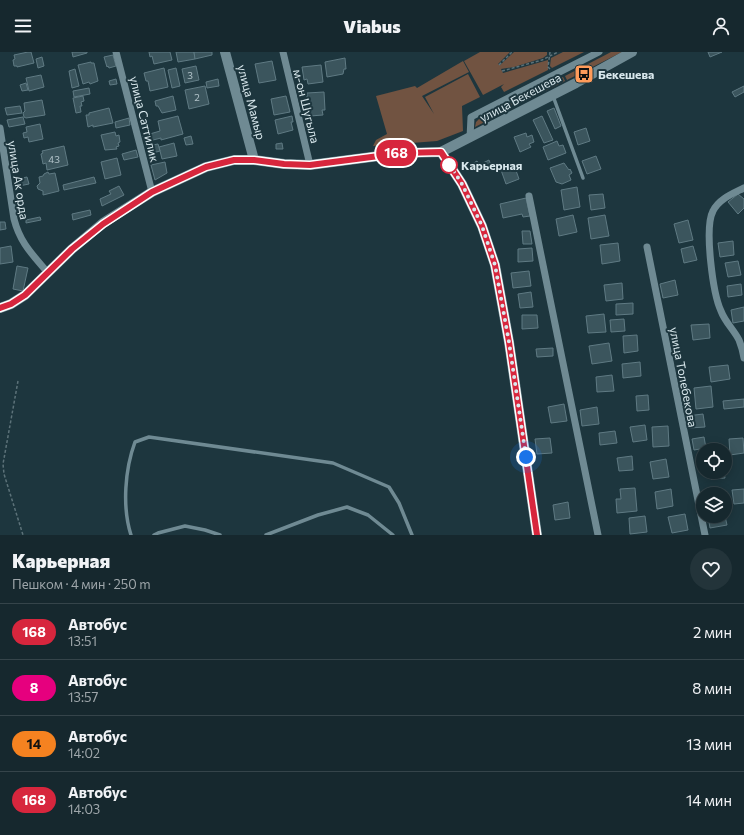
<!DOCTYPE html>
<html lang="ru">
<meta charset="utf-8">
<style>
:root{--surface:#16282e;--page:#23343a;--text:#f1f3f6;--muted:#9ea6aa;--line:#35444a}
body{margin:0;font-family:Commissioner,sans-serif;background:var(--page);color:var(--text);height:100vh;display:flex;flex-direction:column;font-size:15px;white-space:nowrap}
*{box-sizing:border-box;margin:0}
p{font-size:13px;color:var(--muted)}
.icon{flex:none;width:22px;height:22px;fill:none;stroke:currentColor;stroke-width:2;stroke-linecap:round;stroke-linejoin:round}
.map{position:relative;height:483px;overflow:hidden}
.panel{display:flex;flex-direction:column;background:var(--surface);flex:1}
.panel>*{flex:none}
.badge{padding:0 8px;border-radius:13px;font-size:14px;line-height:26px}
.tools{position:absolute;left:696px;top:391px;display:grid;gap:8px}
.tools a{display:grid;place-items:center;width:36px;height:36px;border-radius:50%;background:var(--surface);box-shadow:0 2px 10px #0003,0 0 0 1px var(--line);font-size:20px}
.you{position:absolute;width:20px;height:20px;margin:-10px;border:3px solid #fff;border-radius:50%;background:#1a73e8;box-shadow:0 0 0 6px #1a73e833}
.map>.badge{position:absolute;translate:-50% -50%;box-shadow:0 0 0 2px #fff}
.round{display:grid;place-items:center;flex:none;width:42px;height:42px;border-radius:21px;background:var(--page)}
.head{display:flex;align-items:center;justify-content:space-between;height:68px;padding:0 12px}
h1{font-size:19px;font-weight:800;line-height:30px}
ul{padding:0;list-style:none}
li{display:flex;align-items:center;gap:12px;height:56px;padding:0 12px;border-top:1px solid var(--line)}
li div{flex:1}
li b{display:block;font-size:15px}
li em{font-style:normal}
li .badge{min-width:44px;font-weight:700;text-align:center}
header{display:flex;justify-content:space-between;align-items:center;height:52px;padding:0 12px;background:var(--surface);font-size:18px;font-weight:800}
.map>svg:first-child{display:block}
.green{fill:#715341}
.building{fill:#3b555d;stroke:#5f7a83}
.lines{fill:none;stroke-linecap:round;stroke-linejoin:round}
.path{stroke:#5c7279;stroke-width:1.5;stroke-dasharray:3 2;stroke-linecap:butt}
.lane{stroke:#6f8a93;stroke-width:3.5}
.street{stroke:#6f8a93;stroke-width:7}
.secondary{stroke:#6f8a93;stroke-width:10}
.line-casing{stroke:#fff;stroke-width:9}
.line{stroke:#d7263d;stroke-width:6}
.walk{stroke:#d9e8ed;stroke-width:4;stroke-dasharray:0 7.2}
.stop-dot{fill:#fff;stroke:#d7263d;stroke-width:2}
.labels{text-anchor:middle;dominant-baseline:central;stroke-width:4;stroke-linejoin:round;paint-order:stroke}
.number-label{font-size:10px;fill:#b2c3c9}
.poi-label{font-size:12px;font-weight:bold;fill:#d9e8ed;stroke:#1d363e;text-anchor:start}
.street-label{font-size:12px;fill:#d9e8ed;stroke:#1d363e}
.stop-label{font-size:12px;font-weight:bold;fill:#d9e8ed;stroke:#1d363e;text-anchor:start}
</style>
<header><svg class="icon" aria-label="menu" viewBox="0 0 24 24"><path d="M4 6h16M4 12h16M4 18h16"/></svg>Viabus<svg class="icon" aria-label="person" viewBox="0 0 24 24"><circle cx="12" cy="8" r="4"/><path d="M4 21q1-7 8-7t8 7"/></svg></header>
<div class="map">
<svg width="744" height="483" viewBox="0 0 744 483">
<rect width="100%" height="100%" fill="#1d363e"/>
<g class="green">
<polygon points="480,0 510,0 498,12 500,13 514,0 547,0 547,3 543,6 514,15 501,17 503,21 548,8 548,18 504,40 501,35 504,32 483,43 464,9"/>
<polygon points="563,0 584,0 552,16 550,14 551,6"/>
<polygon points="611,0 622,0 567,28 565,24"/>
<polygon points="463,9 469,20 422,44 434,62 425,45 468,22 480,45 462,54 463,79 437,89 373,94 376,88 387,82 376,44 415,34 417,36"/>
<polygon points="563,25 565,29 543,40 540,36"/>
<path d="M538,37L540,41C530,47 520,49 511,54L512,56L475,75L476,70L479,67Z"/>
</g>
<g class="building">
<polygon points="28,0 31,0 34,11 17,15 17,14 14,14 13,8 15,7 14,3"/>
<polygon points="72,0 87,0 87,1 73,5"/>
<polygon points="149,0 170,0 172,8 154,12 152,4 150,5"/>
<polygon points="176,0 194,0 195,7 178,10"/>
<polygon points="194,0 212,0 212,3 195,7"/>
<polygon points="708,0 722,0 710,5"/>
<polygon points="113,3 116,14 109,16 108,14 107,15 104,5"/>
<polygon points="42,5 44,14 38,16 36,7"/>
<polygon points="345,6 346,17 344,17 343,22 327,25 325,10"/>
<polygon points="272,9 276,28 259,31 255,12"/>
<polygon points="91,10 91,11 94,11 98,29 90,32 89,30 83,32 78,13"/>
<polygon points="321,13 323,30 308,32 307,27 304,28 302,15"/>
<polygon points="196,14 199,28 185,31 182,17"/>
<polygon points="164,16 168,35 150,39 148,29 146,29 144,21"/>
<polygon points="176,16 180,34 172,36 168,18"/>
<polygon points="75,17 79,34 72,36 69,19"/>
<polygon points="41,23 44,35 29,39 26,26"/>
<polygon points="116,27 117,32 110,33 109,29"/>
<polygon points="218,27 219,34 207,36 206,30"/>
<polygon points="26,31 28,38 22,39 20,33"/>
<polygon points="205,34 209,52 189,57 185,38"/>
<polygon points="744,34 744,40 735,45 732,40"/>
<polygon points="89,36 90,42 74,45 73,39"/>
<polygon points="324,40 325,58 322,58 323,63 310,64 310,56 307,56 307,41"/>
<polygon points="83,44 84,49 81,50 82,54 80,54 81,60 76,61 73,46"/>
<polygon points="173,44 176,58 162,61 158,54 156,54 155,49"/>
<polygon points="286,44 290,60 274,63 271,47"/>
<polygon points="42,48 45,63 26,66 24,65 23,61 25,59 24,51"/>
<polygon points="20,54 22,61 7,63 5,56"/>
<polygon points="109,56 113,71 93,75 93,73 88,75 86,63 89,63 89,61"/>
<polygon points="554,56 561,74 555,77 547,59"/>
<polygon points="178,64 183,82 161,88 161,86 145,90 143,84 160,79 158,69"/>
<polygon points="292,64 293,70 291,70 293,78 278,82 275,68"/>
<polygon points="542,64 553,88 544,91 533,68"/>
<polygon points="23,65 25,72 9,75 7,68"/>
<polygon points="129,66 130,73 116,76 115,70"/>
<polygon points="40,72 43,87 29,90 28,85 24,86 23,81 27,80 26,75"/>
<polygon points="586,76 590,89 578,93 574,80"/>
<polygon points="115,80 116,84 119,83 120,90 118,91 119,94 116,95 117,97 105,98 101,83"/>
<polygon points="526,81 527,85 532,83 534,90 529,92 531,95 520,100 514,85"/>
<polygon points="191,84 193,92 186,93 184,86"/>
<polygon points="557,89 559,94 563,93 566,101 548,108 543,95"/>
<polygon points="174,91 177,104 162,107 159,95"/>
<polygon points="282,91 283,97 276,97 276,92"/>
<polygon points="158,92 160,99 149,102 147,94"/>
<polygon points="64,94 68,113 47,118 46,111 43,112 41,102 43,101 42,99"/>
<polygon points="136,98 138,105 124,108 122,102"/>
<polygon points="596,104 601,117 587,122 582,109"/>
<polygon points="117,106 121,123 105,127 101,110"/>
<polygon points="489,108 491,113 476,120 472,112 477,109 479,113"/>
<polygon points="165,110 167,121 155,128 151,113"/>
<polygon points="510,111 511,114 514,113 519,127 506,132 501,118 503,117 502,114"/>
<polygon points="564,111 569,118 570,117 572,121 569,123 571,128 562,132 556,130 550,116"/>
<polygon points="48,120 49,122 55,121 59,139 43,143 43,139 38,137 37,134 40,131 39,125 43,124 44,122"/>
<polygon points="27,125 29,132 19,134 18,127"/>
<polygon points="94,125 96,131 64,138 63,133"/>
<polygon points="119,134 124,143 102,154 100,147 111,142 109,139"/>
<polygon points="577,135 580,155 564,158 561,138"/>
<polygon points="603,142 605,156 591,158 589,143"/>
<polygon points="738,142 744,147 744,156 738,162 728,150"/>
<polygon points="526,146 530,164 523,165 522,162 503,166 500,152"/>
<polygon points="90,158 91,163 73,168 72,162"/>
<polygon points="573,163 577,180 559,184 556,167"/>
<polygon points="605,163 609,184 591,187 588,166"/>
<polygon points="40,165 41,168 26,171 26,168"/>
<polygon points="688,168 693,188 679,191 674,172"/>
<polygon points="0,170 5,170 6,177 0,178"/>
<polygon points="522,179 530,179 532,192 523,192"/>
<polygon points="733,189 734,203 720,205 718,191"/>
<polygon points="618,191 620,209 602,212 600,193"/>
<polygon points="11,194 13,210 0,212 0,196"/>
<polygon points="693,194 697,208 684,211 681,197"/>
<polygon points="532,196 533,209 518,210 518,197"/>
<polygon points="738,209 741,223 728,225 725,211"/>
<polygon points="17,214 28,216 23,239 13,237"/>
<polygon points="529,219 531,234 513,236 511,221"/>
<polygon points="675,228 678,243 663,246 660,232"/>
<polygon points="622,231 623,247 606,249 604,233"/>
<polygon points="741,232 742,243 728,245 727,234"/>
<polygon points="531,240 533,255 520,256 518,242"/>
<polygon points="633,251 633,262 616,263 616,252"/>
<polygon points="744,255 744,269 733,271 731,258"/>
<polygon points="604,262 606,280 588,281 586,264"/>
<polygon points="522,263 537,263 538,276 522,277"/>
<polygon points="624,267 625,279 611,280 610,268"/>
<polygon points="709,272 710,286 693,288 691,273"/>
<polygon points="637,283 638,299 624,301 623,284"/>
<polygon points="609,291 612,309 592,312 589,294"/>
<polygon points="553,296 553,304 537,305 536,297"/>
<polygon points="640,310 641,324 623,326 622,312"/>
<polygon points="728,313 730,327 711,330 709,315"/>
<polygon points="612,323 614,339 597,340 596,325"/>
<polygon points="711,334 713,355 696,357 694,336"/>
<polygon points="648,343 649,358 637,359 636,344"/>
<polygon points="744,347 744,355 724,357 723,349"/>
<polygon points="564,352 567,369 551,371 548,355"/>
<polygon points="597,355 599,372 582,374 580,358"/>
<polygon points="703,362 705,375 689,376 687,364"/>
<polygon points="645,373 647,388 633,390 630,375"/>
<polygon points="668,374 669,394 653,395 652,375"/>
<polygon points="615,379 617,391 600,393 599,381"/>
<polygon points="704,385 706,396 694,398 692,387"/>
<polygon points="550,386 552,401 537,402 535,387"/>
<polygon points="743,386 744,401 730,403 729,387"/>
<polygon points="632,404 633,418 619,419 617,406"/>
<polygon points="666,407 669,425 653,427 650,410"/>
<polygon points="710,420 724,420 725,426 711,427"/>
<polygon points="635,436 637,459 617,461 616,447 621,447 620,437"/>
<polygon points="671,437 673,454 657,457 655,440"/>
<polygon points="744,437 744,451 734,452 732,438"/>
<polygon points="568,450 570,466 555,468 553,453"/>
<polygon points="685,462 688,478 672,481 668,465"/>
<polygon points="645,464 647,480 630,482 629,466"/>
<polygon points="708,464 725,464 727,473 710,476"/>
</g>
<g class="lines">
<g class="path">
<polyline points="550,0 548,15 550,17"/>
<polyline points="499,13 512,0"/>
<polyline points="502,19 542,8 558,0"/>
<polyline points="18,329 3,412 4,422 23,483"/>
</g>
<g class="lane">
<polyline points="553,44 583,126"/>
<path d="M131,483C122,455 125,417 135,390L149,385L333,411L389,435L399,451L412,483"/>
<polyline points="154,483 158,481 185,474 205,478 220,483"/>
<polyline points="266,483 318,463 347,455 368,463 393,483"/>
</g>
<g class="street">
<polyline points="116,0 152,140"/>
<polyline points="283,0 310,113"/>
<path d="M0,76L14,167C20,191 33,203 48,221"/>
<polyline points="470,86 471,65 599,0"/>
<path d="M744,136C732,142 719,147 713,159C704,176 713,242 721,259C725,270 734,278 739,288C741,293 743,300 744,306"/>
<polyline points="529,144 598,483"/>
<polyline points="647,195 705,483"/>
</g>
<g class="secondary">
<polyline points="225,0 254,108"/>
<polyline points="441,100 462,132 482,174 495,213 509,290 537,483"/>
<polyline points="0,256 11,252 25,243 72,197 103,171 152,140 206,115 234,108 254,108 284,112 310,113 402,101 441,100 576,31 632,0"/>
</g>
</g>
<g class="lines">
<defs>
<polyline id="line" points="0,256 11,252 25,243 72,197 103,172 152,140 206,115 234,108 254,108 284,112 310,113 402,101 441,100 462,132 482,174 495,213 509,290 537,483"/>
</defs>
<use href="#line" class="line-casing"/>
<use href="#line" class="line"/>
<polyline class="walk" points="449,113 448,110 462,132 482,174 495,213 509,290 526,405"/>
</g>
<defs>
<symbol id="bus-square" viewBox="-11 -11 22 22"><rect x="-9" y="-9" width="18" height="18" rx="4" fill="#ff9b5a" stroke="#1d363e"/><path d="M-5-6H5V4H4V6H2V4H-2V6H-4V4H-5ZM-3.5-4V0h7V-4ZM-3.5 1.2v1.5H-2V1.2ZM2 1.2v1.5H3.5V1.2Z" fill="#111"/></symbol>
</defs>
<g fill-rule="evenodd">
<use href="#bus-square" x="573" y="11" width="22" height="22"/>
</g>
<circle class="stop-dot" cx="449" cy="113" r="8"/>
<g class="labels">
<g class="number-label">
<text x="190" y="23">3</text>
<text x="197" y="45">2</text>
<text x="54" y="107">43</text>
</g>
<g class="poi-label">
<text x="598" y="22">Бекешева</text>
</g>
<g class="street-label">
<text transform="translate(520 45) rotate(-28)">улица Бекешева</text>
<text transform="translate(252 50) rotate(75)">улица Мамыр</text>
<text transform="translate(307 54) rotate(76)">м-он Шугыла</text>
<text transform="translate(145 67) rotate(76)">улица Саттилик</text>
<text transform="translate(19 128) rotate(81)">улица Ак орда</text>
<text transform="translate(684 325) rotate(79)">улица Толебекова</text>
</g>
<g class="stop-label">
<text x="461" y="113">Карьерная</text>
</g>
</g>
</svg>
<div class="tools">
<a><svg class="icon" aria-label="locate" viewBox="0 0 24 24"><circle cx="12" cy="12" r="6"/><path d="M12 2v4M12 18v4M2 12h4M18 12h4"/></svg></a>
<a><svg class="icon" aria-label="layers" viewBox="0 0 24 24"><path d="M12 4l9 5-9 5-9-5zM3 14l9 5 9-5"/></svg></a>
</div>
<div class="you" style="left:526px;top:405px"></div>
<b class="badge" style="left:396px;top:101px;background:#d7263d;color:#fff">168</b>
</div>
<section class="panel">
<div class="head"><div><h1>Карьерная</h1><p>Пешком · 4 мин · 250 m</p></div><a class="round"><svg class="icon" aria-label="heart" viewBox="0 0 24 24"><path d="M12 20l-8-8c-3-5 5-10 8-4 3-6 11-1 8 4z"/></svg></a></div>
<ul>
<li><span class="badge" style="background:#d7263d;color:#fff">168</span><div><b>Автобус</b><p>13:51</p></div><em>2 мин</em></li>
<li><span class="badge" style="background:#e6007e;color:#fff">8</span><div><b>Автобус</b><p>13:57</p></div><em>8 мин</em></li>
<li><span class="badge" style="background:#f58220;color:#111">14</span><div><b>Автобус</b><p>14:02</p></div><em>13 мин</em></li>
<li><span class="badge" style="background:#d7263d;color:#fff">168</span><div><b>Автобус</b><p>14:03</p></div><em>14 мин</em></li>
</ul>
</section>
